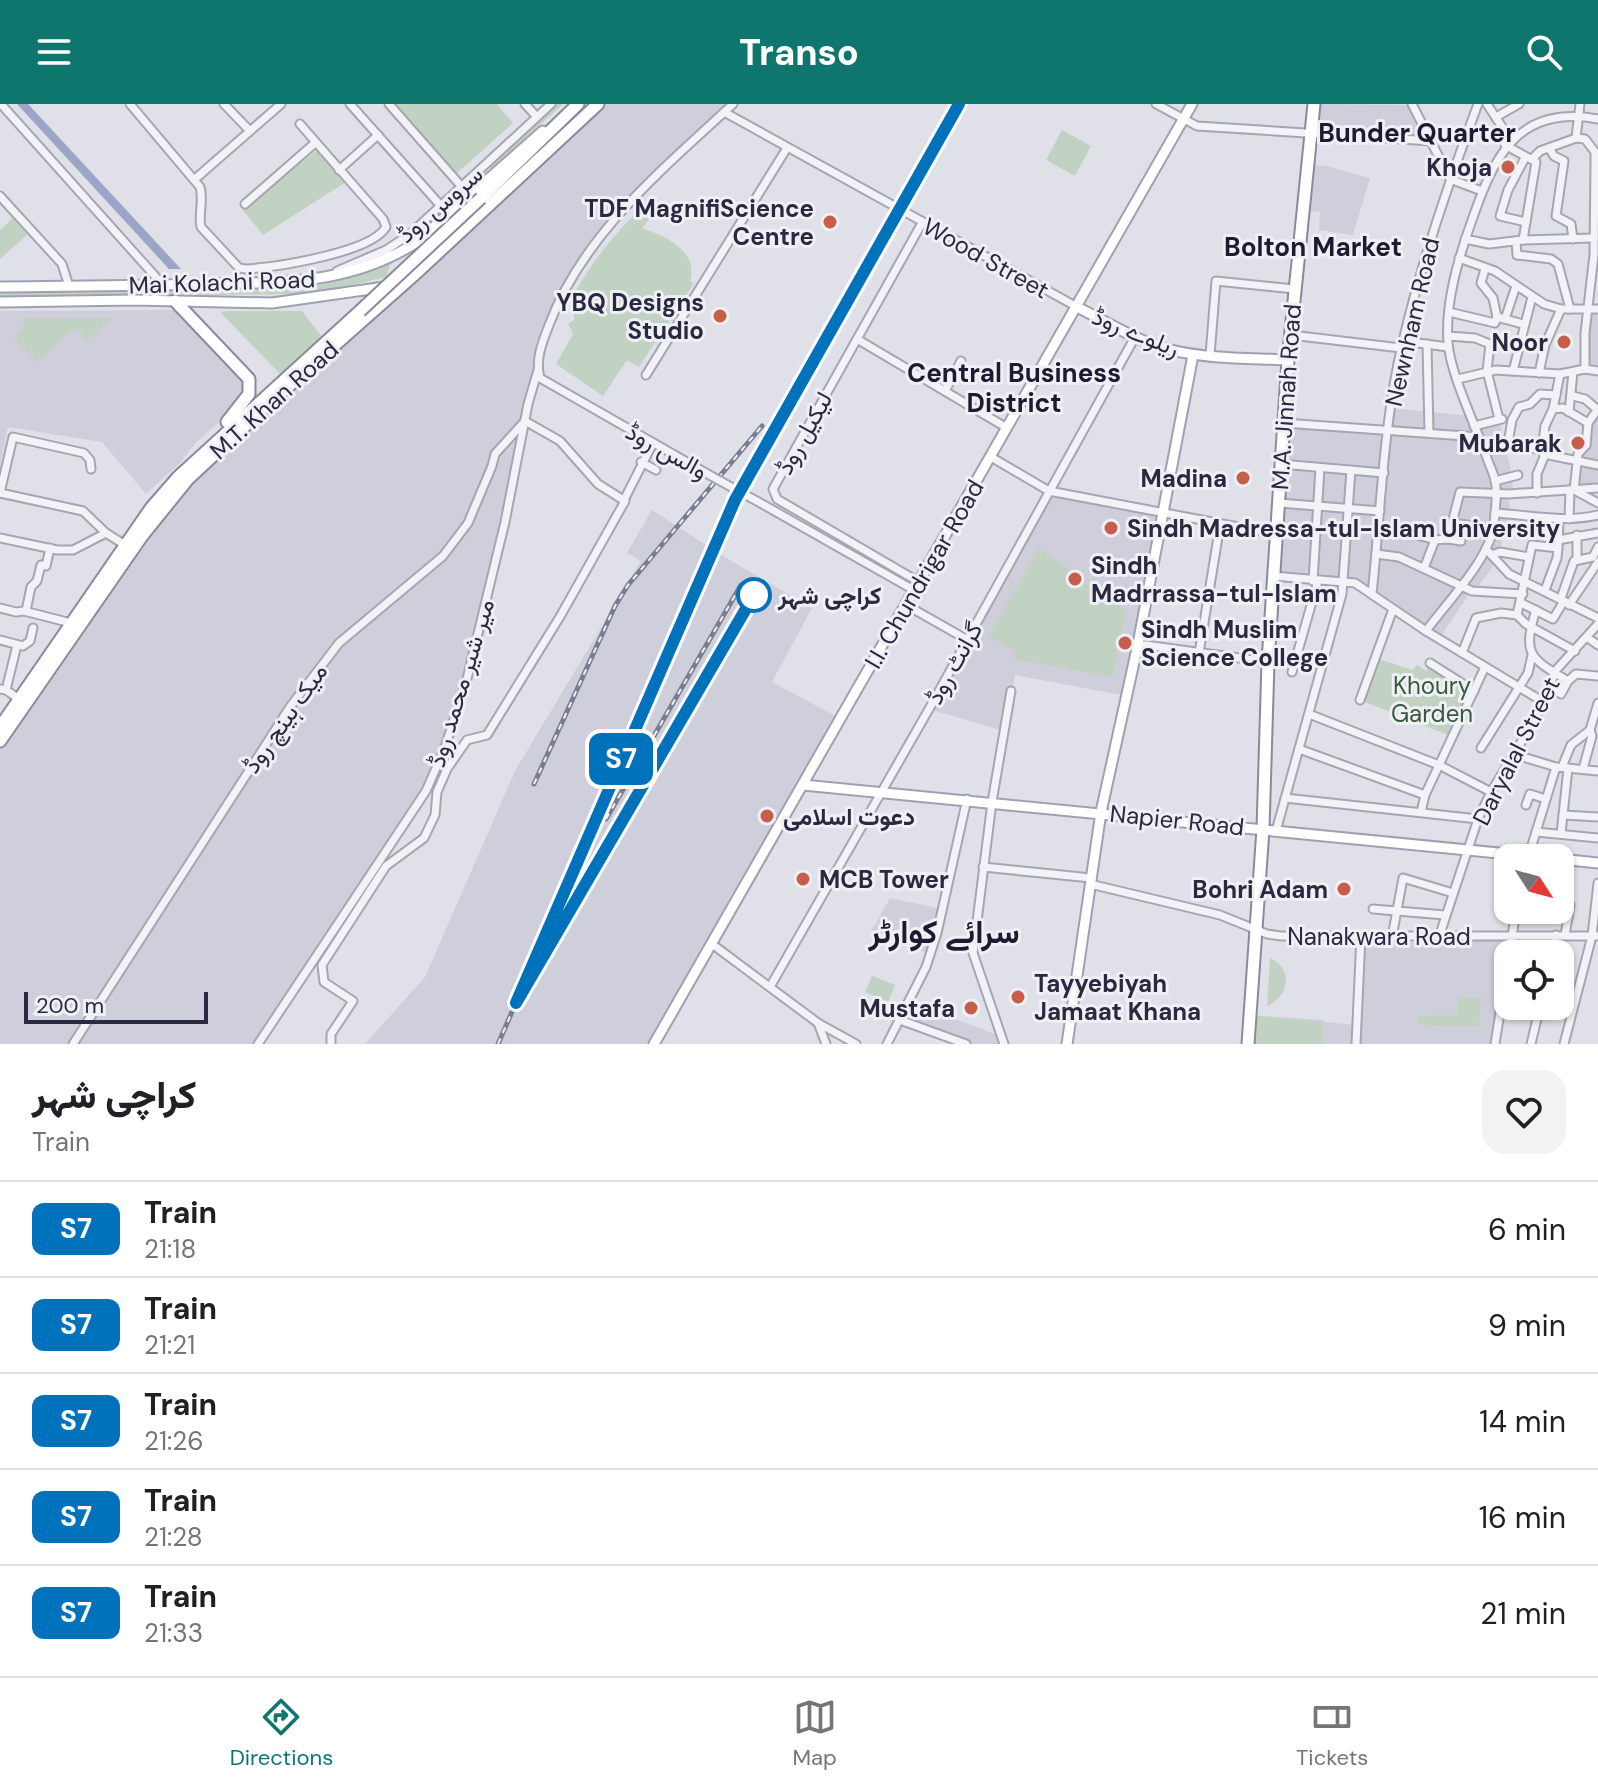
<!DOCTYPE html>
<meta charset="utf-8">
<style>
:root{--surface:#fff;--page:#f2f2f2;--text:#202124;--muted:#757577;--line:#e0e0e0;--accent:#0f766e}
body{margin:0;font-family:"DM Sans",Vazirmatn,sans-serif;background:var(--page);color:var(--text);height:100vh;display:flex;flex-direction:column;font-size:30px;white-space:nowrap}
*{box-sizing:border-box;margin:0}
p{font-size:26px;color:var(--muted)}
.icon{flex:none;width:44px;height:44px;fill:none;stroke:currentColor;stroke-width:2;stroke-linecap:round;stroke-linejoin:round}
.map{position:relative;height:940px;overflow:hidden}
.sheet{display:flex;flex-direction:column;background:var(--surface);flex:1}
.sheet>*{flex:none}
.badge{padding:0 16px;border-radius:12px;font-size:28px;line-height:52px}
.needle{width:52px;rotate:126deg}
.tools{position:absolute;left:1494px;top:740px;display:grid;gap:16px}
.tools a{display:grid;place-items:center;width:80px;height:80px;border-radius:16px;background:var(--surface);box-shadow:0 2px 6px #0004;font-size:40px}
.scale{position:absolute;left:24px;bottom:20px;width:184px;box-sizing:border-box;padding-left:8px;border:4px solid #292a3f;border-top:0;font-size:22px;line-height:28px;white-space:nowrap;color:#292a3f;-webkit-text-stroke:6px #eff0f6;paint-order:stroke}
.map>.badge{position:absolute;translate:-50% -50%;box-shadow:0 0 0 4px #fff}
.round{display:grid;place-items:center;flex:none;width:84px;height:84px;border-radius:24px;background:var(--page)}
.overview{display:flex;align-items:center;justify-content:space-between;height:136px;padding:0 32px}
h1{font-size:38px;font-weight:800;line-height:60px}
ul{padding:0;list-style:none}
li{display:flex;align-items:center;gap:24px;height:96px;padding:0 32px;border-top:2px solid var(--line)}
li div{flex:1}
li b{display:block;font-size:30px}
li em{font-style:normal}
li .badge{min-width:88px;font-weight:700;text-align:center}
header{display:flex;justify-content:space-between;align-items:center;height:104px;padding:0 32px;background:var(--accent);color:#fff;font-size:36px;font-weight:800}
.tabs{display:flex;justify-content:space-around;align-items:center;height:112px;border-top:2px solid var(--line);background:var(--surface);font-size:22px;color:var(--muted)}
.tabs a{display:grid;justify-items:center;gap:4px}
.tabs .active{color:var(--accent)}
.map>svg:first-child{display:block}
.built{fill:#cecfda}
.green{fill:#c1d2c2}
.water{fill:#9ca4c7}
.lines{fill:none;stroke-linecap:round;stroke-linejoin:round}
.minor-casing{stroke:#a5a6b2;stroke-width:11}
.major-casing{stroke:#9fa1b3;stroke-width:13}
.highway-casing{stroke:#888a9e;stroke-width:15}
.minor{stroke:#f2f2f7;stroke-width:7}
.major{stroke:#fff;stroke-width:9}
.highway{stroke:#fff;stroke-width:11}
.rail-casing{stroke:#7a7c91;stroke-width:5}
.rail{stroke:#eff0f6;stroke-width:2;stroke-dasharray:6;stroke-linecap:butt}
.minor-bridge-casing{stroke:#a5a6b2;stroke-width:11;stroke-linecap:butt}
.highway-bridge-casing{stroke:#888a9e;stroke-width:15;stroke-linecap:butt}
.minor-bridge{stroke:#f2f2f7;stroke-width:7}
.highway-bridge{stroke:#fff;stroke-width:11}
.line-casing{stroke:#fff;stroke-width:18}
.line{stroke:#0072bc;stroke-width:12}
.poi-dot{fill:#c85d4a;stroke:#eff0f6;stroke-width:3}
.stop-dot{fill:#fff;stroke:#0072bc;stroke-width:4}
.labels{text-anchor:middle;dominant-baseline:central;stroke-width:6;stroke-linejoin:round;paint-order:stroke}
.poi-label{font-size:24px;font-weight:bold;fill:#292a3f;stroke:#eff0f6;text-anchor:end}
.street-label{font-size:24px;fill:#292a3f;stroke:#eff0f6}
.stop-label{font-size:24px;font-weight:bold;fill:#292a3f;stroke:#eff0f6;text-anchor:start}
.park-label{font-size:24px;fill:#375a3b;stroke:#eff0f6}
.neighbourhood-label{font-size:26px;font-weight:bold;fill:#1b1c2f;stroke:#eff0f6}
.district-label{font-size:32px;font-weight:bold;fill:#1b1c2f;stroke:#eff0f6}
</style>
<header><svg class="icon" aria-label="menu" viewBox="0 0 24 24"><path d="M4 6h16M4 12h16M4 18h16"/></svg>Transo<svg class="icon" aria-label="search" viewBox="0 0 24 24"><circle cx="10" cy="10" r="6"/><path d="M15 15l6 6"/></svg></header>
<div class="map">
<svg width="1598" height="940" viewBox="0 0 1598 940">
<rect width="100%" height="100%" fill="#e0e0e8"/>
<g class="built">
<polygon points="606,0 731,0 664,65 576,165 542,240 466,579 436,668 258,940 0,940 0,645 177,395 236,335"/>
<polygon points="1314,0 1413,1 1432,37 1310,30"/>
<polygon points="1307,60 1326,62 1370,74 1353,131 1319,126 1320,107 1302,109"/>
<polygon points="1589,204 1598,205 1598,267 1585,265"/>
<polygon points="176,206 245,278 242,299 196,338 180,359 146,390 102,338 8,323 0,362 0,207"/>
<polygon points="1392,304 1471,312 1475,322 1499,315 1512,372 1513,390 1508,390 1510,409 1496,458 1475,487 1471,487 1439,535 1355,479 1273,472 1284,319 1389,325"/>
<polygon points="1598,305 1598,385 1574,386 1586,327"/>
<polygon points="1049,387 1163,410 1127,592 1015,571 1004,627 929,605"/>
<polygon points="652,406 723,452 812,504 772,578 841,615 654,940 365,940 425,873 515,667 641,457 627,449"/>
<polygon points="890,794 942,805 930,850 872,826"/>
<polygon points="1361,827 1512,831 1495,940 1248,940 1249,911 1323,916 1324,918 1357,921"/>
<polygon points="908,897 1000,932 1004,940 966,940 900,916"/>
</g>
<g class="green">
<polygon points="395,0 497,0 513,19 456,70"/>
<polygon points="556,0 563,0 492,65 490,60"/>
<polygon points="1062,26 1091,42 1075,72 1046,56"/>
<polygon points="317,46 346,78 263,131 242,105"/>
<path d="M641,104L650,114L642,124C665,132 699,147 690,177L694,179L639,263L627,256L603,292L556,260L573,230L568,220L574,216V198L571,196C589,161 612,132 641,104Z"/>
<polygon points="13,114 27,131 0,155 0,126"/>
<polygon points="391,158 386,173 314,190 0,193 0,189 296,183 325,179"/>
<polygon points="224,207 302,207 322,233 280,270 221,209"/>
<polygon points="25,214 112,214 87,236 79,227 71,227 38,258 14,234 25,223 22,219"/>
<polygon points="1039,444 1126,507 1113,573 1014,555 1015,547 989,532"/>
<polygon points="1375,554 1413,566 1417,561 1426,567 1430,559 1474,587 1453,633 1360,596"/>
<path d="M1270,854C1294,865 1289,893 1267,902Z"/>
<polygon points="872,872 895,881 888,898 865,888"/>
<polygon points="1458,894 1481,894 1479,922 1418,921 1419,912 1458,911"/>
<polygon points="1249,911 1323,918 1322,940 1248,940"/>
</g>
<polygon class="water" points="17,0 28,0 181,165 169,165"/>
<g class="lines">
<defs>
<g id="minor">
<polyline points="1,0 163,181"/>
<path d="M130,0L200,83C204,97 198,110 201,123L239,164L246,165C276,163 371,149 386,123L383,115L300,20"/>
<polyline points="224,0 250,27"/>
<polyline points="350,0 441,102"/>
<polyline points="389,0 462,83"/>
<polyline points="525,0 537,13"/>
<polyline points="1156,0 1197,22 1432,37"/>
<polyline points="1412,0 1450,75 1482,87"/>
<polyline points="1487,0 1510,35"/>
<polyline points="1580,0 1576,34 1585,35 1595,48 1595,60 1594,151 1585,229 1585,265"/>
<polyline points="724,8 1079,204"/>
<polyline points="1496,13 1519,0"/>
<polyline points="1505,41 1536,58 1523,136"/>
<polyline points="1549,44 1554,52 1564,57 1556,112 1571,120 1573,135"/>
<polyline points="1525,54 1508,86 1500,112 1526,118"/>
<polyline points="1532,55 1540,47 1576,34"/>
<polyline points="339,66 378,31"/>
<polyline points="195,75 281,0"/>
<polyline points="0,92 62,160 69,182"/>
<polyline points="245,100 315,39"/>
<polyline points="1465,135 1489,140 1523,136 1593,134"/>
<polyline points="1516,137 1517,151 1551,155 1558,160 1570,205"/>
<polyline points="1459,154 1495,167 1544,200 1561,205 1598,205"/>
<polyline points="1485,165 1481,179 1493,194 1497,213"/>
<polyline points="337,167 386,146 409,131 551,0"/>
<polyline points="1449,208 1495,219 1497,213 1523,220"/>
<polyline points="1505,215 1516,182"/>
<polyline points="1291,231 1401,244"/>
<polyline points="1448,232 1475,234 1490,240 1487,267 1499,315"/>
<polyline points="857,235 1007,324"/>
<polyline points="1403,237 1448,243"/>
<polyline points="1427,240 1429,329"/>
<polyline points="1210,251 1216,177 1294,185"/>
<polyline points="1513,267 1532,193"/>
<polyline points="1539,269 1545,241 1561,205"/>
<polyline points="646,271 787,44"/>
<polyline points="1458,275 1496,266 1560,270 1585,265 1598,267"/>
<polyline points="945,287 961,257"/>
<polyline points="1573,292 1585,295 1598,306"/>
<polyline points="1553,305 1563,304 1588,319"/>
<polyline points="1569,308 1573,268"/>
<polyline points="1284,319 1479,333"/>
<polyline points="1474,322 1502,315"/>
<polyline points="1508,339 1512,316 1519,303 1530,300 1540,290 1556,291"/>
<path d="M1482,340C1503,333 1520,346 1542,345"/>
<polyline points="1586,341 1578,350 1574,386 1598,399"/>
<polyline points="1586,341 1588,319 1598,305"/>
<polyline points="1544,350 1598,361"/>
<polyline points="991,353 1049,387 1276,430"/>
<polyline points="641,358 656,366"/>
<polyline points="1281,360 1384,369"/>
<path d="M713,373L540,274C535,256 542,239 549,221C584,129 663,65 733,0"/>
<polyline points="1495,377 1518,371"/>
<polyline points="0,389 13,333 84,349 90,356 91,365"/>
<polyline points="0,389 83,407 106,429"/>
<polyline points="1537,389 1537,370 1544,353 1542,345 1545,322 1553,305 1560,270"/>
<polyline points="624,396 653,339"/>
<polyline points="1279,399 1380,407"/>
<polyline points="764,401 919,489"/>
<path d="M1495,409C1529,411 1564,419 1598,411"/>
<polyline points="1569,415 1570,386"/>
<polyline points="1453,419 1494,425"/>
<polyline points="1411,429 1435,436"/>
<polyline points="1577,431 1577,456"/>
<polyline points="0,434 57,446 73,446 106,429 125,441"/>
<polyline points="1448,435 1461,437"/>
<polyline points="1558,436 1598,429"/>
<polyline points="1486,445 1509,470 1598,514"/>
<polyline points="1376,450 1399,453 1472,487 1523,490"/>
<polyline points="1491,451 1500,448 1529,453"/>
<polyline points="1424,464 1435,436 1448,435 1460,388 1509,390 1598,384"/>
<polyline points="1273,472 1355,479 1426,527 1542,597"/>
<polyline points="1313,477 1320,364"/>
<polyline points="919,478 777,395 773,385 922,119"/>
<polyline points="1545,486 1557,454 1558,444"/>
<path d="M1372,490C1381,406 1383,319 1403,237C1422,156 1449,78 1478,0"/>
<polyline points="1561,494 1574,457 1593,453 1598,443"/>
<polyline points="1521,499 1553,515 1564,497"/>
<polyline points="906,501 966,535"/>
<polyline points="1569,501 1598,458"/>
<polyline points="0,504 16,508 24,507 71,519"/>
<path d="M1536,506C1522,551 1530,554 1568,577"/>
<polyline points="26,507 31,483 37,477 41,461 46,462 50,444"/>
<polyline points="1517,511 1532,441 1558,444 1559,415"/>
<path d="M1426,527C1447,498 1490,455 1494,420C1495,408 1497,395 1496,383C1496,373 1490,363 1487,354C1476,322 1450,270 1448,238C1445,199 1458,156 1471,119C1493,55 1516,0 1598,15"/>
<polyline points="1588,534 1598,541"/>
<polyline points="0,536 23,542 30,537 33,524"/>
<polyline points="1138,540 1268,558"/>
<polyline points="1199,549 1220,421"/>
<polyline points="1462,549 1476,514 1501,509 1517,511 1526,520 1575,547"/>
<polyline points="1430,559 1474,587"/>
<polyline points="1292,568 1318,477"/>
<polyline points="1548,583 1561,590 1568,577 1576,570 1598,572"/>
<polyline points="0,585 6,586 19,595"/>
<polyline points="6,586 17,541"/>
<polyline points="1360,596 1393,505"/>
<polyline points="1309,610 1439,661 1491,688"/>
<polyline points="1481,644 1528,569 1532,551"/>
<polyline points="1299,645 1425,691"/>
<polyline points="1513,650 1556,663 1598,667"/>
<polyline points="1562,663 1571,641 1590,626 1598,599"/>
<polyline points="1583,665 1592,632 1590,626"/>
<polyline points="1285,694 1478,715"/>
<polyline points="1526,701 1530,690 1546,695"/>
<polyline points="1421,708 1425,691 1485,563"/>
<polyline points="1563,711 1598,713"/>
<polyline points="1276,727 1342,490 1351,366"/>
<polyline points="1536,728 1598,734"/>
<polyline points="1561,730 1568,664"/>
<polyline points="1528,754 1556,663"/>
<polyline points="983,763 1091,774"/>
<polyline points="1090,780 1220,811 1267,830 1281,832 1598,832"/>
<polyline points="1560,800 1570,801 1565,831"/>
<polyline points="1373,805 1445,811"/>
<polyline points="1516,810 1568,815"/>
<polyline points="1392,833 1403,774 1453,789"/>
<polyline points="1439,833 1478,715 1491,688 1535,615 1556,566 1598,520"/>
<polyline points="716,843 818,919 856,940"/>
<polyline points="1509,850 1516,808"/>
<polyline points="1552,850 1556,831"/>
<polyline points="770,883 929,605 1135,233"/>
<polyline points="900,916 966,940"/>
<polyline points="818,919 826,940"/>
<polyline points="73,940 290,603 339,539 443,452 468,419 492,362 495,350 525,317 560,337 598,380 625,397 561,511 487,631 467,636 447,665 437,688 435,711 424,734 386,762 322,861 324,878 353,897 331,930 331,940"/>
<polyline points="258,940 426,687 444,646 466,579 505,418 528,300 538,266"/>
<polyline points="887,940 926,863 937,829 967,695"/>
<polyline points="1004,940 973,849 992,698 1011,587"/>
<polyline points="1356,940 1361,832"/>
<polyline points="1495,940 1508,859"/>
<polyline points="1531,940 1540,902"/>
<polyline points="1564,940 1592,832 1598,779"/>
</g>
<g id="major">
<path d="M0,183C66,182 131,182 197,180C276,178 347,183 417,138L543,27"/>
<polyline points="0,198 135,196 272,199 385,183"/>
<path d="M1081,205C1110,220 1139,238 1171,246C1208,255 1249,254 1288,256"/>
<polyline points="803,681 1550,754"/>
<polyline points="1560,755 1598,759"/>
<polyline points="654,940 1192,0"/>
<polyline points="1067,940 1101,708 1138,540 1193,251"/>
</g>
<g id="highway">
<polyline points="481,94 578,0"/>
<polyline points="175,197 249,275 249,290 227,318"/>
<polyline points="0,623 151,404 178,373 360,207"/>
<polyline points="0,637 142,432 188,375 274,295 413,172 598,0"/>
<polyline points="1248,940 1263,725 1268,558 1288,256 1314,0"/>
</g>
</defs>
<use href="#minor" class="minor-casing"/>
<use href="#major" class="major-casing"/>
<use href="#highway" class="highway-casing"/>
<use href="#minor" class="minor"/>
<use href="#major" class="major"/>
<use href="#highway" class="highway"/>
<defs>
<g id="rail">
<polyline points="534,680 615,502 628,481 762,322"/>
<polyline points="606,715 741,481"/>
<polyline points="554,833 754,491"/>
<polyline points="498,940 735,396 959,0"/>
</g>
</defs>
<use href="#rail" class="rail-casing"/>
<use href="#rail" class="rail"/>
<defs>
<polyline id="minor-bridge" points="713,373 764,401"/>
<polyline id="highway-bridge" points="360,207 481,94"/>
</defs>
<use href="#minor-bridge" class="minor-bridge-casing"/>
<use href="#highway-bridge" class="highway-bridge-casing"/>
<use href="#minor-bridge" class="minor-bridge"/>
<use href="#highway-bridge" class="highway-bridge"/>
</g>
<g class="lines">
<defs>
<polyline id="line" points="754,491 516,899 735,396 959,0"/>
</defs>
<use href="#line" class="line-casing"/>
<use href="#line" class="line"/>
</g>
<g class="poi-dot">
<circle cx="1508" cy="63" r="8"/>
<circle cx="830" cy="118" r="8"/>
<circle cx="720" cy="212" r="8"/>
<circle cx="1564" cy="238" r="8"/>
<circle cx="1578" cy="339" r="8"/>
<circle cx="1243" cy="374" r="8"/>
<circle cx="1111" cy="424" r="8"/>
<circle cx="1075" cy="475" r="8"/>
<circle cx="1125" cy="539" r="8"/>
<circle cx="767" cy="712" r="8"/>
<circle cx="803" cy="775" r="8"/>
<circle cx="1344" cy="785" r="8"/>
<circle cx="1018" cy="893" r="8"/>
<circle cx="971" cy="904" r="8"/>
</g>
<circle class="stop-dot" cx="754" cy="491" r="16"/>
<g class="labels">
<g class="poi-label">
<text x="1492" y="63">Khoja</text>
<text x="814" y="104">TDF MagnifiScience<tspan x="814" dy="28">Centre</tspan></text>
<text x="704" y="198">YBQ Designs<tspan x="704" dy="28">Studio</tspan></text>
<text x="1548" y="238">Noor</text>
<text x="1562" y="339">Mubarak</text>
<text x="1227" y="374">Madina</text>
<text x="1127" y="424" text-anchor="start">Sindh Madressa-tul-Islam University</text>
<text x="1091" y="461" text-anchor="start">Sindh<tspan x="1091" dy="28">Madrrassa-tul-Islam</tspan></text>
<text x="1141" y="525" text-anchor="start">Sindh Muslim<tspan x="1141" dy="28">Science College</tspan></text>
<text x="783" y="712" text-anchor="start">دعوت اسلامی</text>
<text x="819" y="775" text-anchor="start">MCB Tower</text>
<text x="1328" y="785">Bohri Adam</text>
<text x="1034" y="879" text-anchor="start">Tayyebiyah<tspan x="1034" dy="28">Jamaat Khana</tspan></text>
<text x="955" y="904">Mustafa</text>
</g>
<g class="street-label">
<text transform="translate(440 100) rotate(-41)">سروس روڈ</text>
<text transform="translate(986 154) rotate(29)">Wood Street</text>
<text transform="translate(222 178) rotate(-2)">Mai Kolachi Road</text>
<text transform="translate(1412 218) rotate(-77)">Newnham Road</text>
<text transform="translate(1136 228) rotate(22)">ریلوے روڈ</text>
<text transform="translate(1286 293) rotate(-86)">M.A. Jinnah Road</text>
<text transform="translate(274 296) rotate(-42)">M.T. Khan Road</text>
<text transform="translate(804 329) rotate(-61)">لیکیل روڈ</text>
<text transform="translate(667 347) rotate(29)">والس روڈ</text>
<text transform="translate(924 470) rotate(-60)">I.I. Chundrigar Road</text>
<text transform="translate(954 559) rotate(-61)">گرانٹ روڈ</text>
<text transform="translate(461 579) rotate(-73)">میر شیر محمد روڈ</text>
<text transform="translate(285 614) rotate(-55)">میک ہینچ روڈ</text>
<text transform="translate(1516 647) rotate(-63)">Daryalal Street</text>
<text transform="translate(1177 716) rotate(6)">Napier Road</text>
<text x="1379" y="832">Nanakwara Road</text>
</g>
<g class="stop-label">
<text x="778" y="491">کراچی شہر</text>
</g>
<g class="park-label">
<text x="1432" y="581">Khoury<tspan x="1432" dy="28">Garden</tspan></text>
</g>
<g class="neighbourhood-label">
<text x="1417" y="29">Bunder Quarter</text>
<text x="1313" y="143">Bolton Market</text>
<text x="1014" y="269">Central Business<tspan x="1014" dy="30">District</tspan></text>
</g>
<g class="district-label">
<text x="944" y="828">سرائے کوارٹر</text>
</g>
</g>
</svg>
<div class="tools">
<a><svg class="needle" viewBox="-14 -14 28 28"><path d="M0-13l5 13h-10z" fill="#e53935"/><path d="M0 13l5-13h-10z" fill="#757577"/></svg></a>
<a><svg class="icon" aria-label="locate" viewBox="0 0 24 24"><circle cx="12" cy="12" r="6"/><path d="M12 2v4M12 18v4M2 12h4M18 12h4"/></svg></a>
</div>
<div class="scale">200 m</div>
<b class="badge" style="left:621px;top:655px;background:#0072bc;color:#fff">S7</b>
</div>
<section class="sheet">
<div class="overview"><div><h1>کراچی شہر</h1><p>Train</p></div><a class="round"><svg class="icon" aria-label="heart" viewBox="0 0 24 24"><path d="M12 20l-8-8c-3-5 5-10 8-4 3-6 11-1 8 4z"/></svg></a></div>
<ul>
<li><span class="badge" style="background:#0072bc;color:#fff">S7</span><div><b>Train</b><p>21:18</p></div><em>6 min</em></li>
<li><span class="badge" style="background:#0072bc;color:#fff">S7</span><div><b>Train</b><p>21:21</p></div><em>9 min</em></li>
<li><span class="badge" style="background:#0072bc;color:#fff">S7</span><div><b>Train</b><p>21:26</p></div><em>14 min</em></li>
<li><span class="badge" style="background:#0072bc;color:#fff">S7</span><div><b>Train</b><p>21:28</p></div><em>16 min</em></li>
<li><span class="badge" style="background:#0072bc;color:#fff">S7</span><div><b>Train</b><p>21:33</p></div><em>21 min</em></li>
</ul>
</section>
<nav class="tabs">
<a class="active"><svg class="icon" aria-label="directions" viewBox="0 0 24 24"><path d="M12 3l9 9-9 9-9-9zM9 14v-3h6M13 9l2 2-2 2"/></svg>Directions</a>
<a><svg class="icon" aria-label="map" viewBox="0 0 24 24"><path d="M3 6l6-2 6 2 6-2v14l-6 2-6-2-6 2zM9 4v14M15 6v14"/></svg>Map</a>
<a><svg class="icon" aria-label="tickets" viewBox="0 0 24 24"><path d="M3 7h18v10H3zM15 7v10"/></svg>Tickets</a>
</nav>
